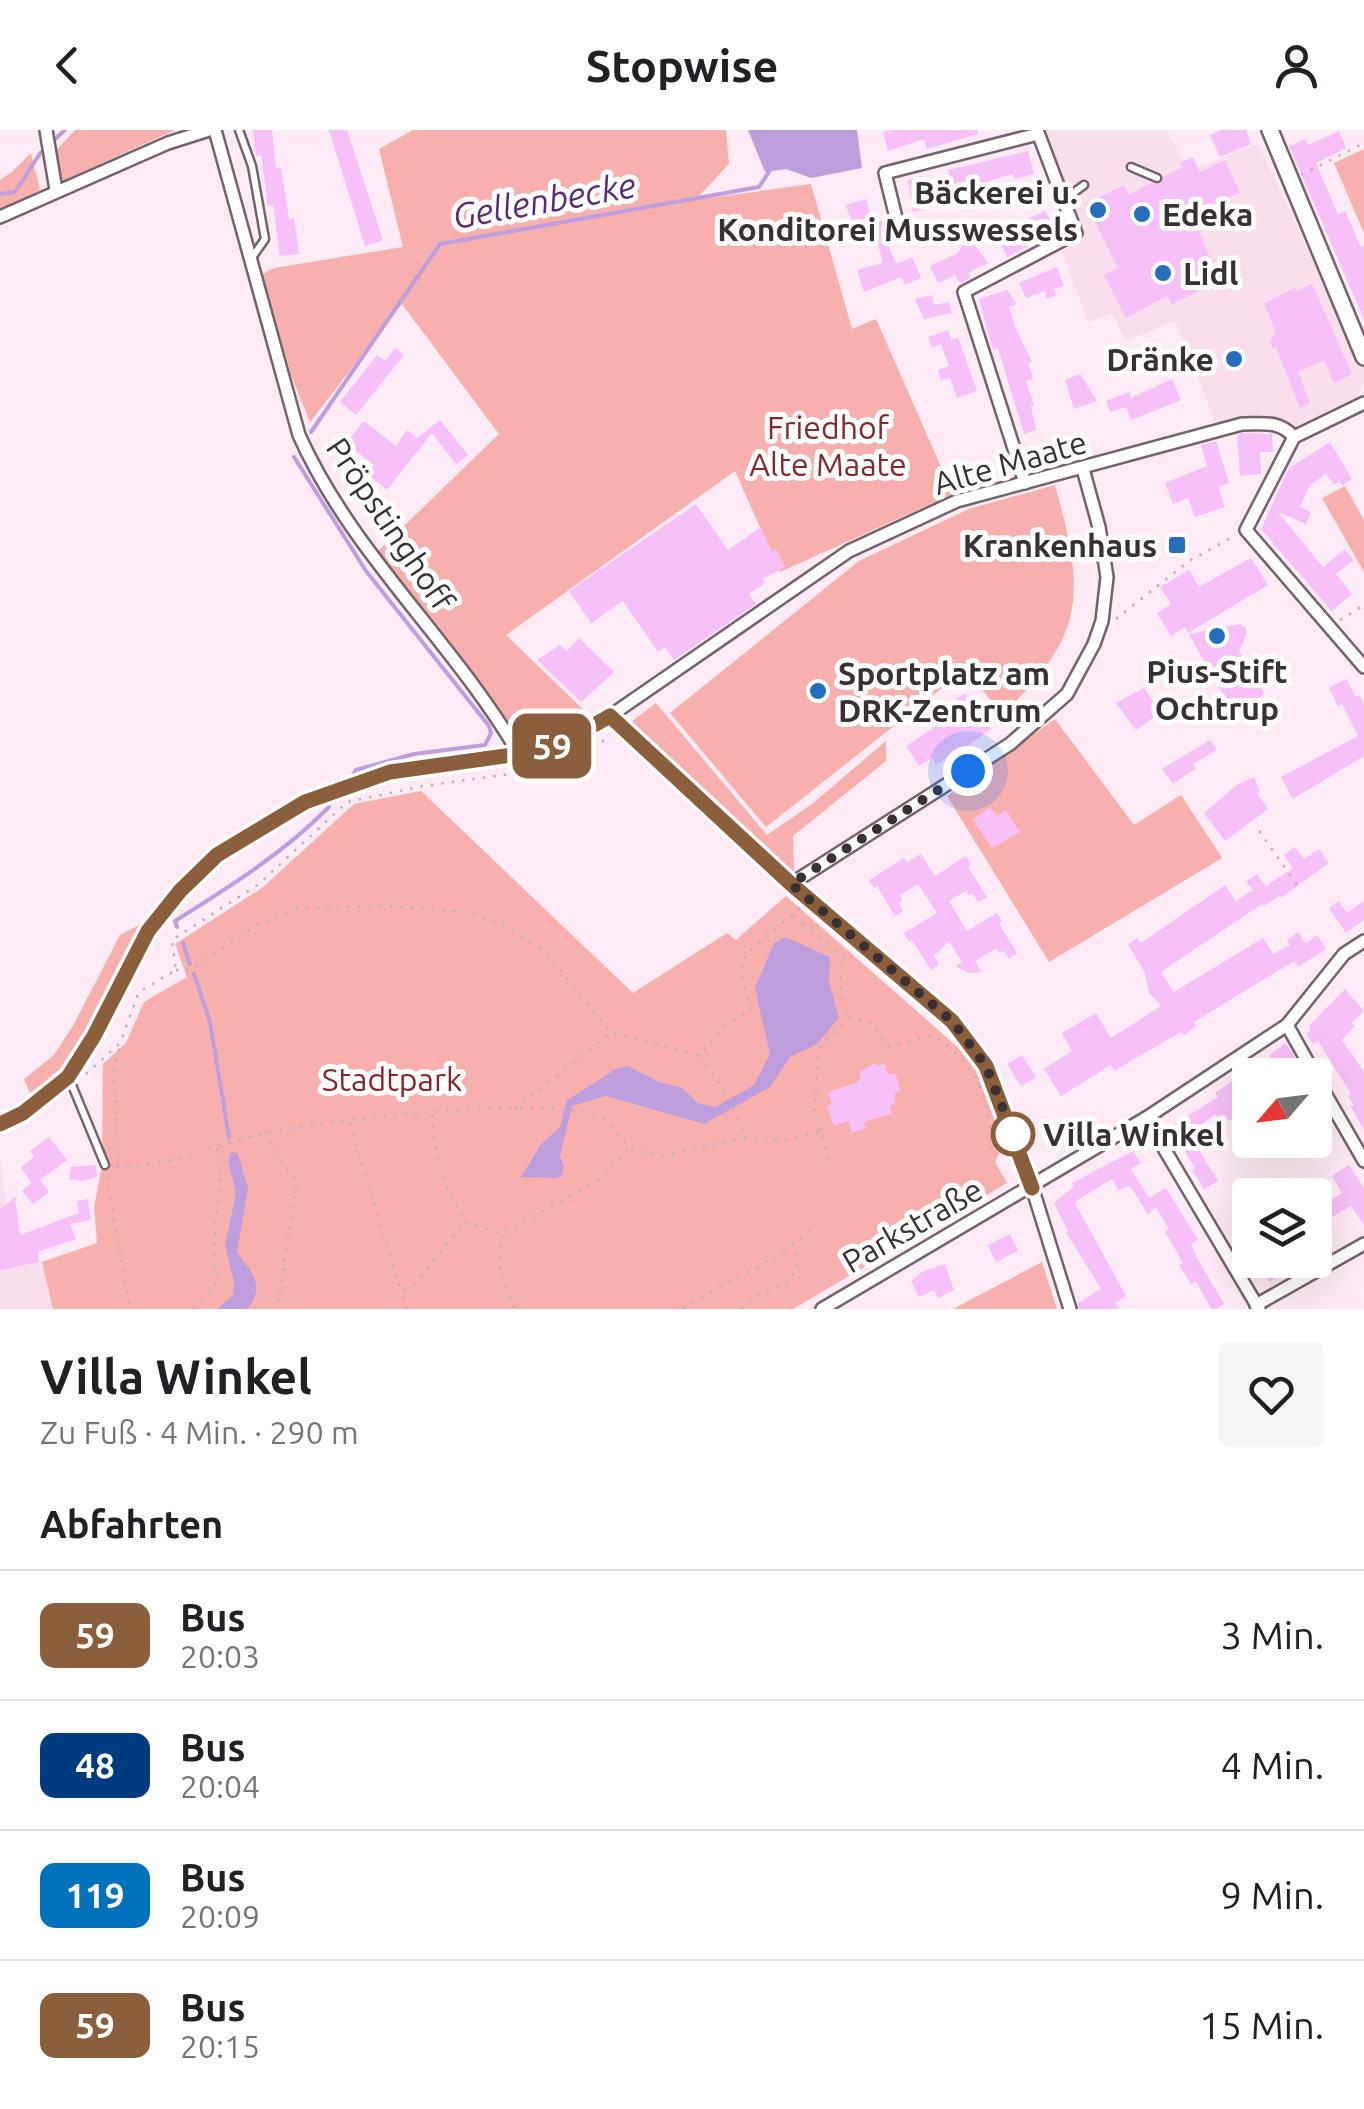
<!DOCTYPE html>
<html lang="de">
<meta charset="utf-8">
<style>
:root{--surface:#fff;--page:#f6f6f6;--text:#202124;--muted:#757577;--line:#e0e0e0}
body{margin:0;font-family:Ubuntu,sans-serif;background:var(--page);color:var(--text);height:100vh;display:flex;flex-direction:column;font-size:38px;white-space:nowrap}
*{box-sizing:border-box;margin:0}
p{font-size:32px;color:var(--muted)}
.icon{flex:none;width:55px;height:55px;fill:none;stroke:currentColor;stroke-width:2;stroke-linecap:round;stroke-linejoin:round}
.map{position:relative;height:1179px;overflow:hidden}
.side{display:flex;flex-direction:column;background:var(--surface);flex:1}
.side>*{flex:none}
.badge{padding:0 20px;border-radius:15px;font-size:35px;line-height:65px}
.needle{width:65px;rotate:242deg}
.tools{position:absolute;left:1232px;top:928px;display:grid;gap:20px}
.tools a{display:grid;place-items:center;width:100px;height:100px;border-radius:10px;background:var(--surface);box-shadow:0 10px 40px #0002;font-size:50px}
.you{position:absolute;width:50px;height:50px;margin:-25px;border:8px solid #fff;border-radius:50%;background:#1a73e8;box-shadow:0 0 0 15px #1a73e833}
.map>.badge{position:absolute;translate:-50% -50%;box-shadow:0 0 0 5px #fff}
h2{padding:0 40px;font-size:38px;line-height:90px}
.round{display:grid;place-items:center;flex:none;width:105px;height:105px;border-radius:10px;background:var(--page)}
.summary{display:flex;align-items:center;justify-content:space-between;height:170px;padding:0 40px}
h1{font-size:48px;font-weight:600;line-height:75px}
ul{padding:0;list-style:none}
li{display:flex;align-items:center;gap:30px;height:130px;padding:0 40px;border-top:2px solid var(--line)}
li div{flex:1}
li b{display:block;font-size:38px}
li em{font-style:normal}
li .badge{min-width:110px;font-weight:700;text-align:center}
header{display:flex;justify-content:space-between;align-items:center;height:130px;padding:0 40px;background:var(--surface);font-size:45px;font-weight:600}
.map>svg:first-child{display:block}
.built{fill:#f9deec}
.green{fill:#f8b0af}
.water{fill:#bf9ede}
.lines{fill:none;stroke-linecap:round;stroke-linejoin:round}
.stream{stroke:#bf9ede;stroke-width:4}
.building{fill:#f7c0f8}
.lane-casing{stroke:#74636c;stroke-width:11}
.street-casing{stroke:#74636c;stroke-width:16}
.secondary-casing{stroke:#74636c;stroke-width:20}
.path{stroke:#c0b0b8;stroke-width:2.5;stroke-dasharray:2.5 8;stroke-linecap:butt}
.lane{stroke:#fff;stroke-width:6}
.street{stroke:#fff;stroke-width:11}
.secondary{stroke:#fff;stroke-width:15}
.line-casing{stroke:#fff;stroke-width:22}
.line{stroke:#8b5e3c;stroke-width:15}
.walk{stroke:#383034;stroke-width:10;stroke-dasharray:0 18}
.poi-dot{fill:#256ebe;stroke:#fff;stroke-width:4}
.stop-dot{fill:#fff;stroke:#8b5e3c;stroke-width:5}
.labels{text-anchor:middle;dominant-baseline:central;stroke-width:10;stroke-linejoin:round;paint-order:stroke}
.poi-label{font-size:32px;font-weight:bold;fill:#383034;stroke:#fff;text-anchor:end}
.park-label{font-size:32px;fill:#84272e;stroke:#fff}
.street-label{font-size:32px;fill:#383034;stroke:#fff}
.stop-label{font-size:32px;font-weight:bold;fill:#383034;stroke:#fff;text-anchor:start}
.water-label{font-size:35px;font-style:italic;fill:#572c77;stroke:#fff}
</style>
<header><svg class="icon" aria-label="back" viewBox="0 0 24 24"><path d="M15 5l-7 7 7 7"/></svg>Stopwise<svg class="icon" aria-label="person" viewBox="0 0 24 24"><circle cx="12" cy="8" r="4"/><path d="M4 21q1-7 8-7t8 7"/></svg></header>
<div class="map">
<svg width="1364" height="1179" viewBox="0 0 1364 1179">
<rect width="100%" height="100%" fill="#ffebf5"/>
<g class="built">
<polygon points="1037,0 1167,0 1183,31 1193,27 1199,37 1258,14 1364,238 1364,250 1357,268 1295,299 1267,288 1216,293 1175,191 1126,211 1112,183 1088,192 1059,113 1076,103"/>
<polygon points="0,1029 7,1077 16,1077 22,1111 30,1110 33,1133 42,1132 53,1179 0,1179"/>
</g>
<g class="green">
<polygon points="75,0 175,0 58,53 51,26"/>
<polygon points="413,0 726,0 729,34 695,70 811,54 852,199 876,189 953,364 780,442 735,341 506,505 592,588 553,611 527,617 378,421 499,304 402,174 310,292 292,248 262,144 274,138 403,117 379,19"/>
<polygon points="1364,19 1364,103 1334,33"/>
<polygon points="31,23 40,60 0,81 0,50 12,42"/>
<path d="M1055,355C1085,465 1087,503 1002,585L966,539L766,697L670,583L859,431L969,379Z"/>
<polygon points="1345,356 1364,390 1364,442 1322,368"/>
<polygon points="656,573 767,705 812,674 886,611 886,631 793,706 794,741 789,746 631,592"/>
<polygon points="1055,589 1134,695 1181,665 1222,728 1049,832 947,666"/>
<polygon points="421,661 633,863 727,803 736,810 786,766 962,921 977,941 1009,1012 1003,1015 995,1032 1007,1053 793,1179 53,1179 42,1132 97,1113 94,1077 102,1036 103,934 126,913 144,872 187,847 175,814 262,758 354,674"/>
<polygon points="139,795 140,807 74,926 31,965 24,949 54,925 74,894 120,805"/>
<polygon points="1042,1132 1057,1179 953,1179"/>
</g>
<g class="water">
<polygon points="748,0 857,0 862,38 811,48 786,39 765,42"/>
<polygon points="785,807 830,827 829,852 839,888 817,914 790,927 770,957 704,994 606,966 572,976 560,1026 564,1036 562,1045 557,1048 521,1047 541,1014 560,997 567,970 616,939 628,936 659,952 682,958 698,973 715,977 754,955 770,924 755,858 774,813"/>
<path d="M232,1021L238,1024L248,1058L237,1122C252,1142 266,1158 247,1179H217L233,1165L234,1152L225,1116L236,1063L228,1031Z"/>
</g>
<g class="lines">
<g class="stream">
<polyline points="53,11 65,0"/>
<polyline points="0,64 15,62 41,22"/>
<polyline points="311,302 440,114 759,57 772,37"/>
<polyline points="294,327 366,441 489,596 491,603 485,615 414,624 356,640 353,645"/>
<path d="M177,797L175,791C228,758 285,722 329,677"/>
<polyline points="183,813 190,834"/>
<polyline points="194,844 210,892 229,1007"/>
</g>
</g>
<g class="building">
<polygon points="253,0 272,0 276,38 281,38 289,89 294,88 299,124 280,126 273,75 268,76 261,25 256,26"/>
<polygon points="329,0 347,0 383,110 365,116"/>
<polygon points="892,0 977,0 978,4 927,19 924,9 888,21 883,2"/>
<polygon points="1221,0 1246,0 1251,14 1220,27 1210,5"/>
<polygon points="1339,1 1346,18 1316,33 1338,84 1345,81 1361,117 1364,116 1364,189 1289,16 1306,9 1308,15"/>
<polygon points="1028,21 1034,44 1015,49 1013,44 989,51 990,56 982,58 983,62 913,82 908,50 924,46 926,55 950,49 948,40"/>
<polygon points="1192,27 1200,42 1225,30 1240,62 1192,85 1217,144 1211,147 1208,156 1172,175 1167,166 1126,188 1104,145 1118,138 1086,74 1124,55 1129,65 1151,53 1160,54 1164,47 1183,37 1181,33"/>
<polygon points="866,69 872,90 852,95 846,75"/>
<polygon points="1045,81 1057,102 1007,127 999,109 1018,100 1015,95"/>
<polygon points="884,90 889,107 884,108 897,134 912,127 921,148 905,155 901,147 864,162 857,140 883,133 872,93"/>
<polygon points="972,111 988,133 968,143 970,148 960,154 955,145 938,153 930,136 958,123 962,116"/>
<polygon points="1057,137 1064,156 1054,159 1057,165 1047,169 1045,161 1026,168 1019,153"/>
<polygon points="1312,154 1352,244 1334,253 1324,230 1298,242 1310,273 1300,278 1276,217 1273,219 1270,212 1276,201 1264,174 1296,157 1297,161"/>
<polygon points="1007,160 1017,174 1009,177 1016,199 1032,232 1028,233 1033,249 1026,251 1034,275 1031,276 1036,300 1024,304 998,218 993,220 979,169"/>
<polygon points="932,165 934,175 949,172 952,183 924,189 915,169"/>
<polygon points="948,200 951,210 958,207 977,261 957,268 950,248 941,251 938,240 949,236 941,214 932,217 928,207"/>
<polygon points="395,218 404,225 356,285 340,272 377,225 385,231"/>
<polygon points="1080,244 1097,271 1074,279 1065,250"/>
<polygon points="1172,249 1181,270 1131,290 1126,277 1110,282 1106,271 1129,262 1131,268"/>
<polygon points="440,290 468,325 456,334 432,303 387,360 367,344 374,335 346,313 364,291 396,316 407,300 417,308"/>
<polygon points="1243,303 1272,304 1273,322 1260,322 1261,344 1240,346 1237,305"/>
<polygon points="1216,311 1229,353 1218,357 1225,377 1195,387 1188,368 1173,374 1165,353 1207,336 1201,315"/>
<polygon points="1330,312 1352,349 1342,356 1339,351 1334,355 1326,344 1310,355 1300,377 1311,382 1306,394 1278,382 1323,437 1345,419 1354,430 1336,444 1352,464 1332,481 1261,399 1289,338"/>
<polygon points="696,374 728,420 761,397 772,422 777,420 785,437 763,449 766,452 749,464 756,474 674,530 665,517 658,522 623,471 591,493 569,461"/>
<polygon points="1251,428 1268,455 1188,503 1185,497 1171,506 1157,483 1171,474 1160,457 1189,440 1199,457"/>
<polygon points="1240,494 1246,498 1246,505 1239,521 1265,564 1233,583 1189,504"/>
<polygon points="579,508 614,542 581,572 537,530 560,515 567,521"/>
<polygon points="1346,549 1356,567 1359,565 1364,575 1364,626 1293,669 1281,647 1358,606 1342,574 1338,576 1329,558"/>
<polygon points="1144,558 1161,582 1136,600 1116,573"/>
<polygon points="965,563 991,599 956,624 936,634 932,628 919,636 906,616 955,584 949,574"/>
<polygon points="1210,610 1217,620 1193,634 1196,638 1173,654 1162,639"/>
<polygon points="1254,647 1260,662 1257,663 1268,679 1225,711 1204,683 1237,655"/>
<polygon points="990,677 997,686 1006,680 1020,702 992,718 973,690"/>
<polygon points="1295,717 1304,729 1319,719 1329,733 1281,768 1279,766 1264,776 1262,774 1161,842 1174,862 1263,808 1273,824 1290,815 1287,810 1298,802 1305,813 1317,805 1326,819 1298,837 1294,831 1194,892 1197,895 1184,906 1181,902 1114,941 1111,935 1061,966 1044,939 1072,921 1062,903 1096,883 1111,908 1161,876 1149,862 1145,843 1128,814 1137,808 1141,813 1225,755 1236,771 1253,760 1246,752 1257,744 1266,756 1293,738 1284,725"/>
<polygon points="921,724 935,746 966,726 971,735 968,737 987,767 978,772 973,764 968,765 966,761 949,771 967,801 997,783 1002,791 999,794 1017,823 1009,829 1004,821 999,822 997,818 975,831 981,842 968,843 956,836 962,832 949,811 934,826 939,834 931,840 912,810 909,812 904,803 937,783 918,754 900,765 902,769 899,773 903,781 895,786 877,756 874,758 869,750 904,728 907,732"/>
<polygon points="1339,771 1347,783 1364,771 1364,790 1346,803 1329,778"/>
<polygon points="1345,859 1364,881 1351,893 1355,896 1342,910 1364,942 1364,1000 1351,977 1354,975 1348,966 1351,964 1318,911 1313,914 1306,903 1311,901 1309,896"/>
<polygon points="1286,913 1299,935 1283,945 1269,925"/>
<polygon points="1022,925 1036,947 1021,956 1007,934"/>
<polygon points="875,933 876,936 885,934 888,944 896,944 900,960 895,962 895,974 889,976 892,984 864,992 866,998 852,1003 848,991 834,996 827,976 832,974 828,962 856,953 861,948 859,942"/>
<polygon points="1237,948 1250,967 1250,978 1229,991 1224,984 1218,988 1215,984 1194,1000 1204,1017 1199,1020 1218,1051 1204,1059 1192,1040 1195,1038 1170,997 1218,967 1215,963"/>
<polygon points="49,1007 67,1030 40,1050 49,1062 33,1074 22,1061 32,1053 21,1038 34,1027 30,1021"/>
<polygon points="1133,1021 1141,1033 1131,1039 1149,1068 1166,1058 1198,1110 1191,1114 1196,1126 1224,1174 1216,1179 1211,1179 1196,1151 1191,1154 1179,1135 1183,1133 1165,1101 1169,1099 1156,1077 1148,1085 1132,1059 1128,1056 1118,1060 1112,1049 1076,1071 1076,1075 1126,1166 1115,1173 1119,1179 1079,1179 1078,1173 1101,1159 1066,1102 1068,1101 1054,1073 1074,1056 1072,1053"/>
<polygon points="96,1035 97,1047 82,1051 69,1049 71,1037"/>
<polygon points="1349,1035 1364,1058 1364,1095 1351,1076 1329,1089 1321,1076 1342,1063 1332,1046"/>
<polygon points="15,1067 20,1105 79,1083 77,1071 88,1069 91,1090 70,1094 76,1109 38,1122 39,1132 0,1140 0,1080"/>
<polygon points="1250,1093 1250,1132 1232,1103"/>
<polygon points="1010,1104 1018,1121 996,1132 988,1115"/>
<polygon points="1257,1130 1283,1130 1289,1141 1269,1152"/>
<polygon points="945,1134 954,1160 938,1168 934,1160 919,1167 911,1151 922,1142"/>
</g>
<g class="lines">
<defs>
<g id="lane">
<polyline points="239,0 252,36 265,109 251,129"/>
<polyline points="1131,37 1157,48"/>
<polyline points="1065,69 1084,55"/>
<polyline points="69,948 105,1035"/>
</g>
<g id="street">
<polyline points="46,0 56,60"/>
<path d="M215,0L299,305C352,424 454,512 519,624"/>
<polyline points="0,87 168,13 209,0"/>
<polyline points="900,104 885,43 1038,4"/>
<polyline points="1364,273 1294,307 1246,400 1364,537"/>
<polyline points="1025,353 964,162 1076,103 1037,0"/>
<polyline points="610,586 791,754 952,891 986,936 1032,1057 1070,1179"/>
<polyline points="791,754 1010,614 1067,564 1094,514 1102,491 1107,447 1099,397 1083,339"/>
<polyline points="1287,895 1315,945"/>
<polyline points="1315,946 1364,1031"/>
<polyline points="1146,988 1259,1179"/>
<path d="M0,994L23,983L68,947L94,906L148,801L180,761L217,725L305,672L390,641L519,624L560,614L610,586L849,421L957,371L1242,294C1263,294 1279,290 1294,307"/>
<polyline points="1256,1175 1364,1114"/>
<polyline points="822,1179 1146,988 1287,895 1344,824 1364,811"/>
</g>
<polyline id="secondary" points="1270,0 1364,227"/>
</defs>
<use href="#lane" class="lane-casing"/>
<use href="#street" class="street-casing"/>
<use href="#secondary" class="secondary-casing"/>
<g class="path">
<polyline points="1301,45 1364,13"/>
<polyline points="1116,489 1189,431 1236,405"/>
<polyline points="1340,490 1364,475"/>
<polyline points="1259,701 1300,759"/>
<path d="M794,786L844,828C838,851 839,865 850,886"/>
<polyline points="176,840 191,840 258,794 299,778 386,776 468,782 509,798 545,822 611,902 699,925 725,895 751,879 741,843 745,825 801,777"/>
<polyline points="700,925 725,962 746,1004"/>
<polyline points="86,944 120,913 139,862 176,840 172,810 259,754 347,672 423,656 525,642 571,630 611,606"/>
<polyline points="515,979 610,903"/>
<path d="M432,985C435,1032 441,1050 464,1090"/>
<polyline points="350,993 401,1162"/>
<path d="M820,1001L814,984L819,918L850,888L873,894L887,917L934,906C975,932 992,971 991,1019"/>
<polyline points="266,1002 272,1018 297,1052 277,1179"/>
<polyline points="631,1019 660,1026 748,1007 765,1011 793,1009 820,1001 831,1036"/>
<path d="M116,1036C168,1038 215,1014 264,1003C321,990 552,965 598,986C611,991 620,1008 629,1018L600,1049L502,1104L464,1091L416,1154L401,1162L407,1179"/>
<polyline points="118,1036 114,942 120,915"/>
<polyline points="107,1047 130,1179"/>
<polyline points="502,1105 499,1141 515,1179"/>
<path d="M194,1179L211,1162L219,1148C205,1102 228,1064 217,1018"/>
<path d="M683,1179C725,1151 772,1134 810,1101"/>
<polyline points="741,1179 754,1167 790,1151 798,1133 796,1117"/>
</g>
<use href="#lane" class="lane"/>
<use href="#street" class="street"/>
<use href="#secondary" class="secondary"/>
</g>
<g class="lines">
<defs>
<polyline id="line" points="0,994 23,983 68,947 94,906 148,801 180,761 217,725 305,672 390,642 519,624 560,614 610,586 791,754 952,891 986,936 1032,1058"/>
</defs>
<use href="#line" class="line-casing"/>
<use href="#line" class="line"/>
<polyline class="walk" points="968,641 791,754 952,891 986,936 1013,1004"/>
</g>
<g class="poi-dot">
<circle cx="1098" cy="80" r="10"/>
<circle cx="1142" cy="84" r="10"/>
<circle cx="1163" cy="143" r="10"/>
<circle cx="1234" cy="229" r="10"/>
<rect x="1167" y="405" width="20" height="20" rx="5"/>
<circle cx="1217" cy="506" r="10"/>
<circle cx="818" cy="561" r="10"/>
</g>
<circle class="stop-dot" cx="1013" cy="1004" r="20"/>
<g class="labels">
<g class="poi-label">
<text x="1078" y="62">Bäckerei u.<tspan x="1078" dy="37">Konditorei Musswessels</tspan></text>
<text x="1162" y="84" text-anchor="start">Edeka</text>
<text x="1183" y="143" text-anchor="start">Lidl</text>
<text x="1214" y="229">Dränke</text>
<text x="1157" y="415">Krankenhaus</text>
<text x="1217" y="541" text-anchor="middle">Pius-Stift<tspan x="1217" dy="37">Ochtrup</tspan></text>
<text x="838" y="543" text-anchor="start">Sportplatz am<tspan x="838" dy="37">DRK-Zentrum</tspan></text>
</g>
<g class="park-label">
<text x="828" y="297">Friedhof<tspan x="828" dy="37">Alte Maate</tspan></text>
<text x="392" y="949">Stadtpark</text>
</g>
<g class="street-label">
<text transform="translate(1010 332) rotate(-16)">Alte Maate</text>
<text transform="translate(391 394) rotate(56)">Pröpstinghoff</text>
<text transform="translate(912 1095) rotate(-30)">Parkstraße</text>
</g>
<g class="stop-label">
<text x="1043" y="1004">Villa Winkel</text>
</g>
<g class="water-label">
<text transform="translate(544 70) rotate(-10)">Gellenbecke</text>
</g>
</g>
</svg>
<div class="tools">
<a><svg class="needle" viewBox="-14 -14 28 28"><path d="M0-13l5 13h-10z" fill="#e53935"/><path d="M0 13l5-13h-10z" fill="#757577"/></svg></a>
<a><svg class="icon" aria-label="layers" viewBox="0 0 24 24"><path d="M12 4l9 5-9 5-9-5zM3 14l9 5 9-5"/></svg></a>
</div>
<div class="you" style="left:968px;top:641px"></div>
<b class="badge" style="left:552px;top:616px;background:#8b5e3c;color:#fff">59</b>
</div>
<section class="side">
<div class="summary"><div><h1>Villa Winkel</h1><p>Zu Fuß · 4 Min. · 290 m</p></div><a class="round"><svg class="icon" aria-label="heart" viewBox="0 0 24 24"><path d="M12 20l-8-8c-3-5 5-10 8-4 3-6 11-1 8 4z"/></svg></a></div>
<h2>Abfahrten</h2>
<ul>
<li><span class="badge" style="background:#8b5e3c;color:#fff">59</span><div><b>Bus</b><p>20:03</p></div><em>3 Min.</em></li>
<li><span class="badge" style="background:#003b80;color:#fff">48</span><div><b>Bus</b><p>20:04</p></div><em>4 Min.</em></li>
<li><span class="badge" style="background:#0072bc;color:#fff">119</span><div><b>Bus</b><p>20:09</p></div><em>9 Min.</em></li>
<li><span class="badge" style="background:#8b5e3c;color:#fff">59</span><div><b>Bus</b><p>20:15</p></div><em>15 Min.</em></li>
</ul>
</section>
